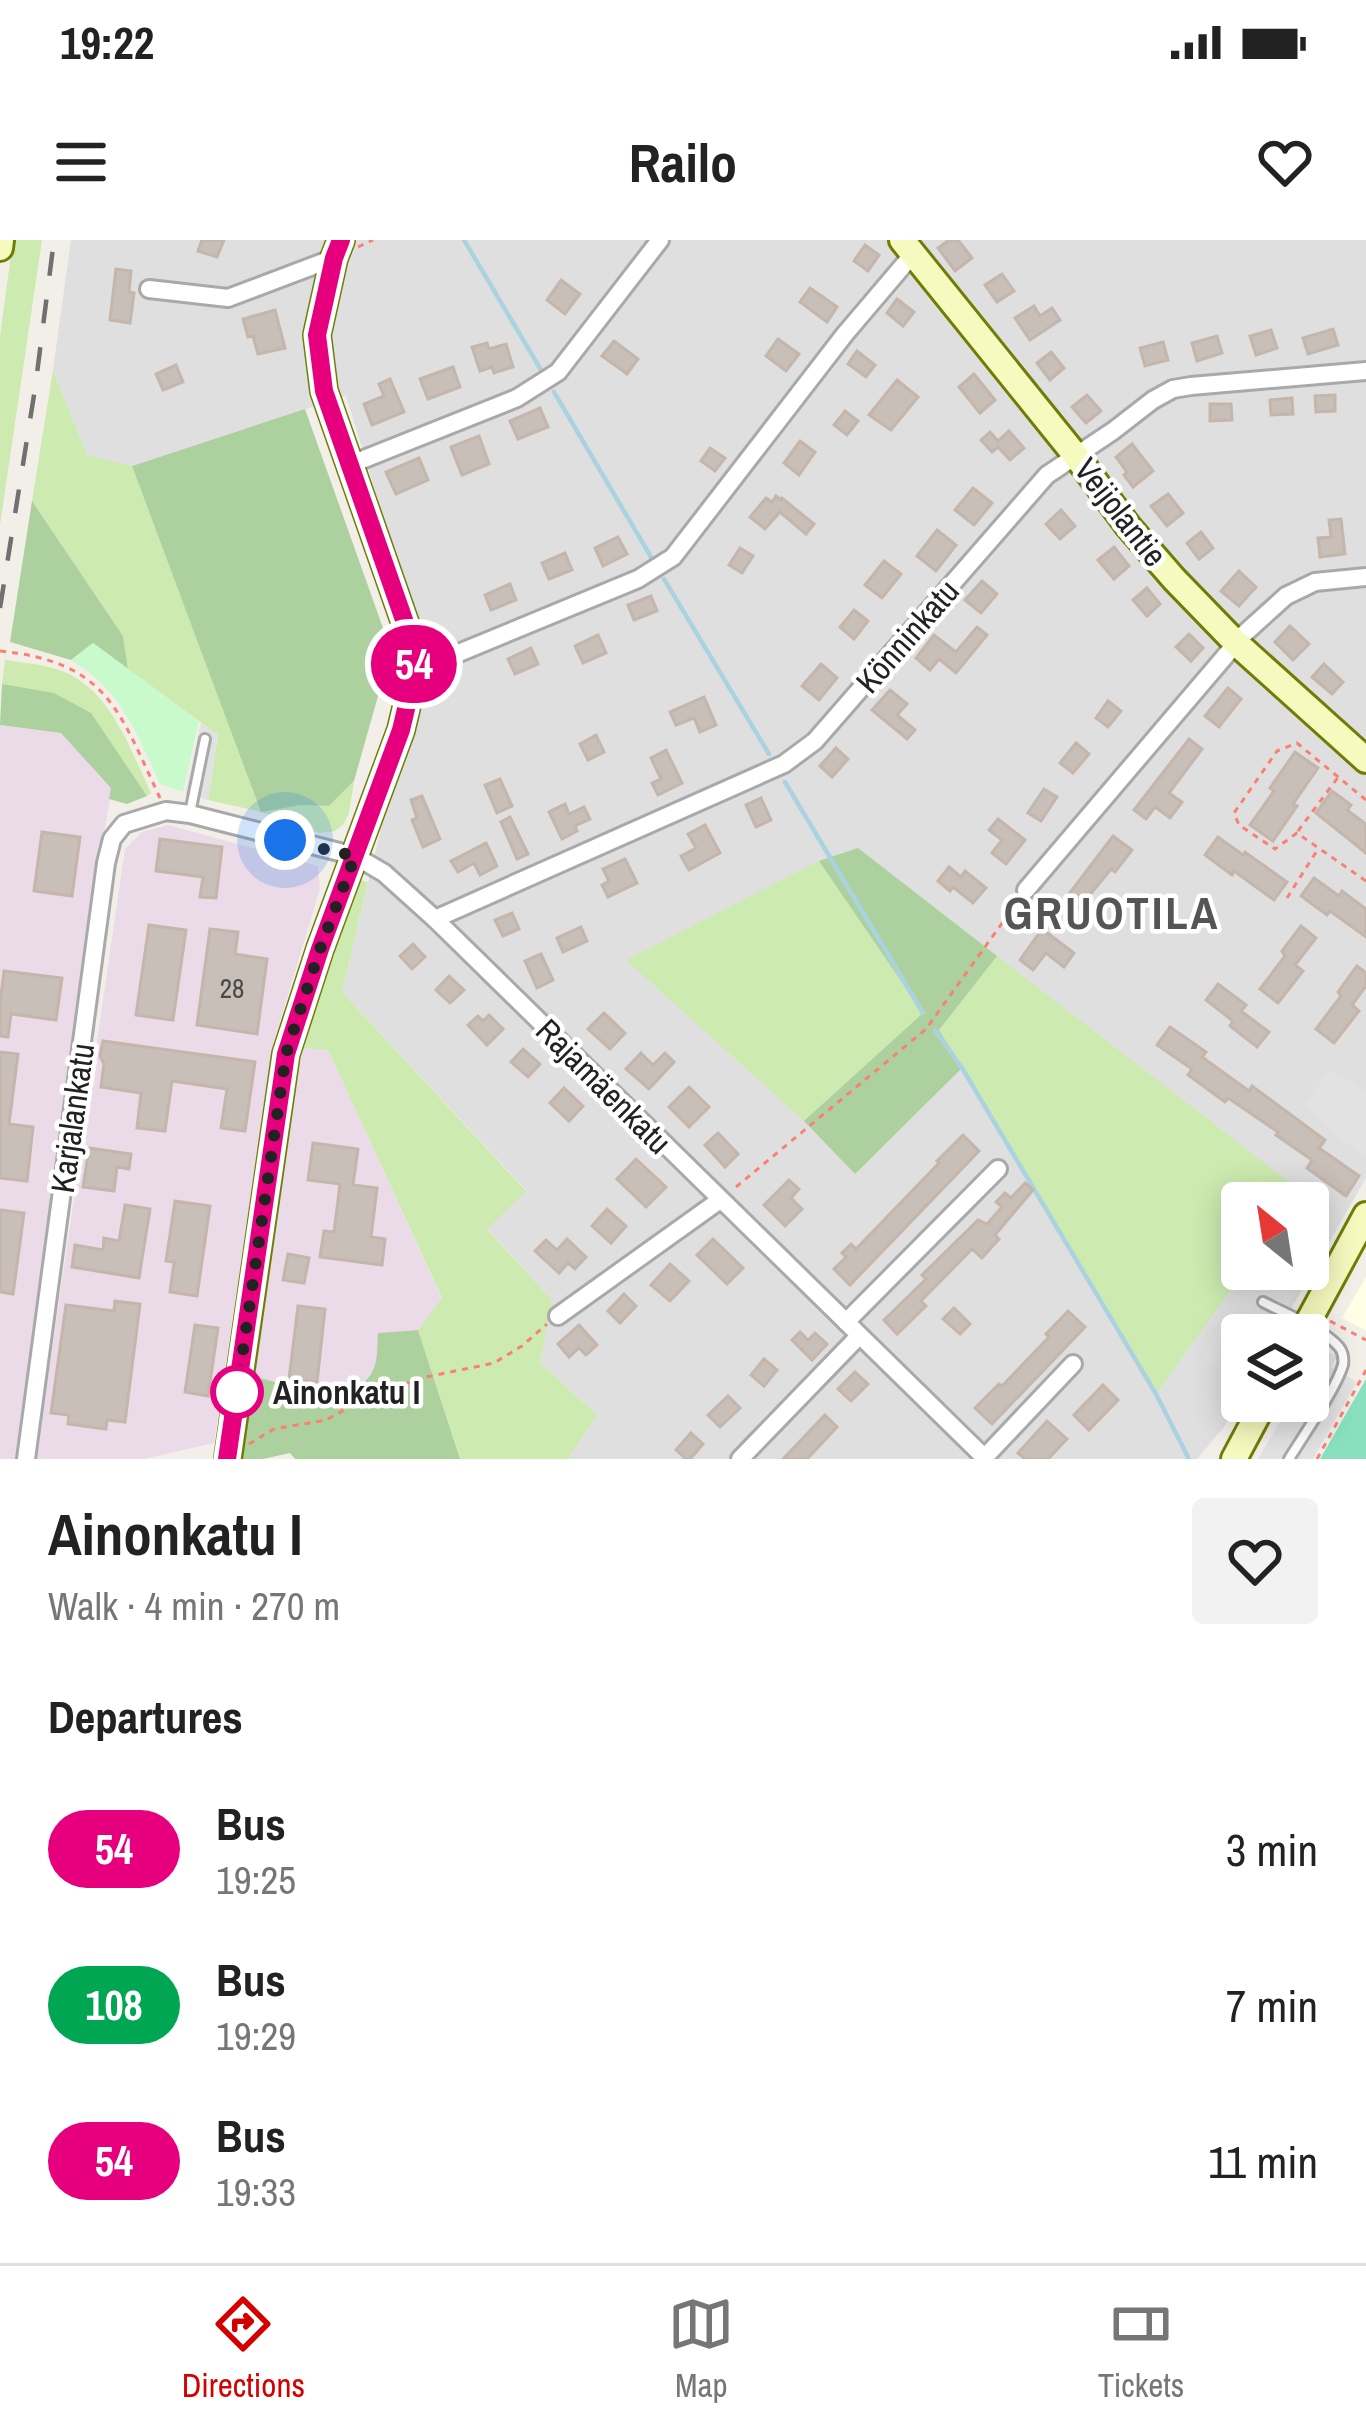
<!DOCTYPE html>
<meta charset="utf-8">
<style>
:root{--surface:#fff;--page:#f2f2f2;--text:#222;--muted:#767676;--line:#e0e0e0;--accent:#d40000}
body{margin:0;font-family:"Archivo Narrow",sans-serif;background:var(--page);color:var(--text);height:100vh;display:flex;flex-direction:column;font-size:45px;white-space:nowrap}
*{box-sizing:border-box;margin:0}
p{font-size:39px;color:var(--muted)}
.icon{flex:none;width:66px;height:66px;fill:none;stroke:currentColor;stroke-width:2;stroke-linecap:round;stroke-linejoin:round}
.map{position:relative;height:1219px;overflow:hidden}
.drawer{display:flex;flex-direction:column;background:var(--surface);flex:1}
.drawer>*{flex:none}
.badge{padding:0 24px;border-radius:39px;font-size:42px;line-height:78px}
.needle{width:78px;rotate:330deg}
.tools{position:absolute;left:1221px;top:942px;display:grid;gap:24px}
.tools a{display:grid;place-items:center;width:108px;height:108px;border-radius:12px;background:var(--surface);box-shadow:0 6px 30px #0003;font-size:60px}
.you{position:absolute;width:60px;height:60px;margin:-30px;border:9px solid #fff;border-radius:50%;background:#1a73e8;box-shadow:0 0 0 18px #1a73e833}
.map>.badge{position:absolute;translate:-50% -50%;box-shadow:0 0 0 6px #fff}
h2{padding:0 48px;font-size:45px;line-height:108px}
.round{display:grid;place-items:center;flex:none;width:126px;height:126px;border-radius:12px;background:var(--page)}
.overview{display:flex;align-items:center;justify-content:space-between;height:204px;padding:0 48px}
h1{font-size:57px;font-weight:800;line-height:90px}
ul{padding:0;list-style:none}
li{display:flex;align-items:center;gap:36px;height:156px;padding:0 48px}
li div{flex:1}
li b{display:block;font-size:45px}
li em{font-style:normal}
li .badge{min-width:132px;font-weight:700;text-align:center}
.status{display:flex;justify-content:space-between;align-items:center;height:84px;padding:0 60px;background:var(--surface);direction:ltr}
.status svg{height:33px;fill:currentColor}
header{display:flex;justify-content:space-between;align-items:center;height:156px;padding:0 48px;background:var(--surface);font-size:54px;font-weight:800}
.dock{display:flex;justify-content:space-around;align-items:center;height:168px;border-top:3px solid var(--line);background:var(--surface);font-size:33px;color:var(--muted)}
.dock a{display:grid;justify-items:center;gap:6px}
.dock .current{color:var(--accent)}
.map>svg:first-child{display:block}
.residential{fill:#e0dfdf;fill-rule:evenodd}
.industrial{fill:#ebdbe8}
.education{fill:#ffffe5}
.grass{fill:#cdebb0}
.forest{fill:#add19e}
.park{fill:#c8facc}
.pitch{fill:#88e0be}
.parking{fill:#e2e2e2}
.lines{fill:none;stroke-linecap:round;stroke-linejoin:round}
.stream{stroke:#aad3df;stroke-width:4.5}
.building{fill:#c7bfb8;stroke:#c4b6ab;stroke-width:3}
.lane-casing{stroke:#a9a9a9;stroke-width:14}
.street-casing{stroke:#a9a9a9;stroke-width:22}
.secondary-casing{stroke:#707d05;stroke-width:30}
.path{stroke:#fa8072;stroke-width:3;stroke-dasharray:6 6;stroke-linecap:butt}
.lane{stroke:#fff;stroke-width:8}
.street{stroke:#fff;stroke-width:16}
.secondary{stroke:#f7fabf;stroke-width:24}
.rail{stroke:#707070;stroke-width:4.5;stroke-dasharray:24 24;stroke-linecap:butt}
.line-casing{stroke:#fff;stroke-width:27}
.line{stroke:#e6007e;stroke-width:18}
.walk{stroke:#222;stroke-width:12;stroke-dasharray:0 21.6}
.stop-dot{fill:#fff;stroke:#e6007e;stroke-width:6}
.labels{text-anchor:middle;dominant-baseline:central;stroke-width:9;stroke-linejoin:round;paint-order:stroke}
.number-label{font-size:27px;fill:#4b4948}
.street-label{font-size:33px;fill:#222;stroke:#fff}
.stop-label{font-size:33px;font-weight:bold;fill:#222;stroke:#fff;text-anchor:start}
.district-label{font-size:45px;font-weight:bold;letter-spacing:3px;fill:#555;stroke:#fff}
</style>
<div class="status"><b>19:22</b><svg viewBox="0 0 49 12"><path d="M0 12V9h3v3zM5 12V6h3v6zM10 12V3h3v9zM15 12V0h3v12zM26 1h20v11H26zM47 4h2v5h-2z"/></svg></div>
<header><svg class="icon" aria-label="menu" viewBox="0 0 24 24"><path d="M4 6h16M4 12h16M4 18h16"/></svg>Railo<svg class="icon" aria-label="heart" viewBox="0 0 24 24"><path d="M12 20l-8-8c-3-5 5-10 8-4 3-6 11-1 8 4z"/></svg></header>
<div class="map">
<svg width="1366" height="1219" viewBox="0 0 1366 1219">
<rect width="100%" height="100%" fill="#f2efe9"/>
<path class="residential" d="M71,0H1366V938L1276,1095H1242V1155L1224,1187L1197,1219H568L597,1175L540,1123L552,1060L487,988L526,950L342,752L424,409L346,156L132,226L87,215L53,130ZM1242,963H1308V1029H1242Z"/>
<g class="industrial">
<polygon points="0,485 61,493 112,548 98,627 16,1219 0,1219"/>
<polygon points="168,585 318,626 320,649 274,801 214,1203 144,1219 36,1219 125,609 142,592"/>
<polygon points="303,808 328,810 442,1059 418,1090 379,1093 375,1128 360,1146 347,1153 331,1154 245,1135"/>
</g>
<polygon class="education" points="1366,1037 1366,1091 1342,1078"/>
<g class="grass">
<polygon points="13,0 42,0 0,285 0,96"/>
<polygon points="53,130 87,215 132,226 261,571 301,565 329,566 354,541 349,573 343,585 335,591 319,593 261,572 208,560 218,495 128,429 123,396 32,261"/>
<path d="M5,420C24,423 44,424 62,431C111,450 130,509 151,553L147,556L90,473L2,444Z"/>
<polygon points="819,621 923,773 804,881 626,720"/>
<polygon points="360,640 368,642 342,752 526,951 487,989 552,1060 540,1123 597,1175 568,1219 460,1219 418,1090 442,1058 328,810 303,808 308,775 352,650"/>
<polygon points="997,716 1302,952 1294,963 1242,963 1242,1029 1246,1029 1156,1154 939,790"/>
</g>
<g class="forest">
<polygon points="305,169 383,388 384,435 354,541 329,566 301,565 261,572 132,226"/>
<polygon points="32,261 123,396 128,429 93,403 71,420 10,402"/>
<polygon points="2,444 54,453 91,473 147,556 127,564 109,559 111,548 61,493 0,485"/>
<polygon points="858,608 997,716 939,790 962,828 855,934 804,881 923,773 819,621"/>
<path d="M418,1090L460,1219H295L290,1213L263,1219H236L250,1161L259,1138C294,1145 351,1172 373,1130C378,1120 377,1104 378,1093Z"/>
</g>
<path class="park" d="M93,403L199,481L183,552L160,544C136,492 122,451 71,420Z"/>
<polygon class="pitch" points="1366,1139 1366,1219 1320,1219"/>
<g class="parking">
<polygon points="201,483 218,495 208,560 185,554"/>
<polygon points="1329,831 1354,842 1366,852 1366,917 1336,896 1305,863"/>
<polygon points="1255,1029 1309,1030 1270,1095 1242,1095 1242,1142 1202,1118"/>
<polygon points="1322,1108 1337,1117 1331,1127 1357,1142 1313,1219 1258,1219 1292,1161 1308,1161 1308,1133"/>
</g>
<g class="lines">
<g class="stream">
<polyline points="464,0 541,130"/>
<polyline points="554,152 651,317"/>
<polyline points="664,339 769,514"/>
<polyline points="785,542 923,773"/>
<polyline points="935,790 962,828 1156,1154 1189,1219"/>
</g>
</g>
<g class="building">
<polygon points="202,0 224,0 217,17 198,11"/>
<polygon points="949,0 958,0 972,18 955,31 938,8"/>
<polygon points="865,5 879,15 868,31 854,21"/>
<polygon points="116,29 131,31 129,52 134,53 130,83 110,80"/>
<polygon points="1002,34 1014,51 997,62 985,45"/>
<polygon points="561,40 580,54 565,74 547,60"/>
<polygon points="810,48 837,67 827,82 800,62"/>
<polygon points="897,59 914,72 903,86 887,73"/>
<polygon points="1034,66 1040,76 1052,68 1060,80 1030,100 1015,78"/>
<polygon points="275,70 285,108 258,114 253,96 248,97 243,79"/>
<polygon points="1333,89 1338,105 1308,114 1303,98"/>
<polygon points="1271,90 1277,108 1256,115 1250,96"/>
<polygon points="1217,96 1222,113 1197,121 1192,103"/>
<polygon points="778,99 799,114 786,131 766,116"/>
<polygon points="614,101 638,119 627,134 602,116"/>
<polygon points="1163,102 1168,120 1145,126 1140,108"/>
<polygon points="487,103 489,109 506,104 513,127 494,133 492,127 480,131 472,107"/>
<polygon points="857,111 875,125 866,137 848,124"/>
<polygon points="1051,112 1064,128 1050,140 1037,123"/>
<polygon points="176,125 183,142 163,150 156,134"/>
<polygon points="453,127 460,147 428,159 420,139"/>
<polygon points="974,134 995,160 980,173 959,147"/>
<polygon points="390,139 404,172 372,185 364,164 384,156 379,144"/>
<polygon points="897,140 918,157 891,190 869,175"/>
<polygon points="1087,155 1101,171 1086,183 1072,167"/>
<polygon points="1335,155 1335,171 1316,172 1315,156"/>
<polygon points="1292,158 1293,174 1271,175 1270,160"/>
<polygon points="1210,164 1231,164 1232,180 1210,181"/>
<polygon points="540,168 548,187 518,199 510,181"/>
<polygon points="845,171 858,181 847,195 834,185"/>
<polygon points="1009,191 1024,208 1010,220 998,207 992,212 981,200 990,192 998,201"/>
<polygon points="479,196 489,224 462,235 451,207"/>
<polygon points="800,201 815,212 799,235 784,223"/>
<polygon points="1132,204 1153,231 1133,247 1124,235 1127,232 1116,217"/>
<polygon points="710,208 725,218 715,231 701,221"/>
<polygon points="419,218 428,240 396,254 386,232"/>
<polygon points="973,248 992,263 974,285 955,270"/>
<polygon points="1168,254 1183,273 1167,286 1151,266"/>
<polygon points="776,256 781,260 782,258 814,284 806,294 780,272 765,289 750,277 766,258 772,262"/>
<polygon points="1061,270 1075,286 1060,299 1046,284"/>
<polygon points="1341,279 1345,314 1320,317 1318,298 1331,297 1329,280"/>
<polygon points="937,290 956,305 936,331 917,316"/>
<polygon points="1201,292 1213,308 1199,319 1187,303"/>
<polygon points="618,297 627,314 603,326 595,308"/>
<polygon points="1114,307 1129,326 1114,339 1098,320"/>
<polygon points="740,308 753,316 742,333 729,325"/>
<polygon points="565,313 572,330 549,339 542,323"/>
<polygon points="884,321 901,334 882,358 865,345"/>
<polygon points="1239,331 1256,347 1239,366 1221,351"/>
<polygon points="982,341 997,354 981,373 965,360"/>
<polygon points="510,344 516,360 491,370 485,355"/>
<polygon points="1147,348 1160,364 1147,376 1133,360"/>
<polygon points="651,356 657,371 634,380 628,365"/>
<polygon points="854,370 868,381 854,399 840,387"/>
<polygon points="1290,386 1309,404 1293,420 1275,402"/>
<polygon points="977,387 987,395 956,433 939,419 930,430 916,418 934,395 956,412"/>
<polygon points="1189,394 1203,408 1191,421 1176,407"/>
<polygon points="598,395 606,413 583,423 575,406"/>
<polygon points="531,408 538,424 515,434 508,419"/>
<polygon points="821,424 837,438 819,460 802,446"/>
<polygon points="1324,424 1343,442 1332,454 1312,437"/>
<polygon points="1228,448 1241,459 1219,487 1205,476"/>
<polygon points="890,450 907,464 897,475 915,490 907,499 872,470"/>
<polygon points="704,457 716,485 700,492 694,478 676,485 670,472"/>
<polygon points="1108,461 1121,471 1108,487 1096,478"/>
<polygon points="596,495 604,512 588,520 580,504"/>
<polygon points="1189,499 1202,509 1169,553 1182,562 1170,578 1155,567 1146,579 1134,570"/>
<polygon points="1076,503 1089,514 1073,533 1060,523"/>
<polygon points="836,508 848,519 832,537 820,526"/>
<polygon points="666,510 682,543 658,555 652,543 661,539 651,518"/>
<polygon points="1295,512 1318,528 1293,564 1297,566 1273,601 1250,585 1274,551 1270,548"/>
<polygon points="500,539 512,566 497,573 485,545"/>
<polygon points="1044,549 1057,557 1041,581 1028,573"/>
<polygon points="1332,551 1351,565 1347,570 1366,584 1366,613 1316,573"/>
<polygon points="422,556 440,599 423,607 412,580 417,578 411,560"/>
<polygon points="761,558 771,580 756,587 746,565"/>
<polygon points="565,564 569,574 584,567 590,579 575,586 577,591 562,599 549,572"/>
<polygon points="510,577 528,614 517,619 501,582"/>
<polygon points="998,579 1025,600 1006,624 992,613 1002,600 989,590"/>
<polygon points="705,585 720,613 689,630 681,616 696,608 688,594"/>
<polygon points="42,592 80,597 72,656 34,651"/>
<polygon points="1113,596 1132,610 1115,632 1111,629 1079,668 1066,658"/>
<polygon points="1218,597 1243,615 1245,612 1287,642 1274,660 1234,631 1232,635 1205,615"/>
<polygon points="160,599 222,607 216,658 200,657 203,637 156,631"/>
<polygon points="486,603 497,626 480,635 474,623 458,632 451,621"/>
<polygon points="625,619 637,643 608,657 602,645 609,641 603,629"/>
<polygon points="949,627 961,637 965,631 986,648 973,663 953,647 950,651 938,641"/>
<polygon points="1314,638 1339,656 1342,651 1366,669 1366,697 1330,671 1327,675 1301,656"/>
<polygon points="512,673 519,689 503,696 495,680"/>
<polygon points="149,685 186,690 173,780 136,775"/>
<polygon points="1301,686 1316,698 1295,725 1303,731 1278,763 1260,749 1285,716 1282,711"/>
<polygon points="581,687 587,701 563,712 557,698"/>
<polygon points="210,689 238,692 235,714 267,719 257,794 197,785"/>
<polygon points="1042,689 1074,713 1064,727 1046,713 1033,730 1020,720"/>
<polygon points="413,704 425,717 412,729 400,716"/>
<polygon points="541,714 553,740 537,748 525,721"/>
<polygon points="1357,726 1366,733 1366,746 1352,765 1359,771 1334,803 1316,789 1341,756 1338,752"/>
<polygon points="4,731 62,738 56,780 11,774 8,797 0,796 0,764"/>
<polygon points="449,736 464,750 450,763 436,750"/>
<polygon points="1218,744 1246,765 1241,771 1269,792 1257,807 1230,786 1233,781 1206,760"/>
<polygon points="604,773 625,793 610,809 588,789"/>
<polygon points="489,775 503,789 487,805 468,785 478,776 483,781"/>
<polygon points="1170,787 1206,812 1202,817 1249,851 1252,846 1325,900 1319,908 1359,936 1346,956 1307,928 1312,920 1276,895 1278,892 1228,858 1225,862 1188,835 1192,829 1157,805"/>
<polygon points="103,801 255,822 245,891 221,888 227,849 172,841 165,891 137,888 141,853 101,847 104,824 100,816"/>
<polygon points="523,809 540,824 528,837 511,822"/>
<polygon points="0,812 18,814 9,884 33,887 27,941 0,938"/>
<polygon points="641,813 653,825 665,813 674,822 649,849 626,829"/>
<polygon points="689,847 709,867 689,887 669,867"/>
<polygon points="564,848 583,866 569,881 550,863"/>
<polygon points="718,893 738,914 725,927 705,905"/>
<polygon points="963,895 979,911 850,1045 834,1029 846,1017 842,1013 851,1004 856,1009 939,923 937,921"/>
<polygon points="313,903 358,909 353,945 377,948 371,997 385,999 382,1025 320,1017 324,991 334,992 340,944 308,940"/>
<polygon points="89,908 131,914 129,929 117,927 114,951 83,947"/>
<polygon points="636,919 666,947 646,967 617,939"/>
<polygon points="789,940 799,949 791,958 802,969 785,986 764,965"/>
<polygon points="1025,943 1033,950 995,995 999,999 982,1018 972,1009 921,1061 926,1066 897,1094 884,1080 926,1039 922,1035 978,980 987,984 1002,967 996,962 1005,953 1011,958"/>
<polygon points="175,961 210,966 197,1056 170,1052 174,1022 166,1021"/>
<polygon points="125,965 150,969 139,1038 72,1027 75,1005 103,1010 104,998 119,1001"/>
<polygon points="607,969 626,986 611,1003 592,986"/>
<polygon points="0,970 24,973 13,1054 0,1052"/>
<polygon points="567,999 586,1017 575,1029 568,1023 559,1033 535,1011 546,1000 557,1010"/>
<polygon points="713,999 743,1028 727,1044 697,1015"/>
<polygon points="288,1014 309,1018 304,1043 283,1040"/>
<polygon points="670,1024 689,1041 670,1061 651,1045"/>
<polygon points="624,1054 636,1066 620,1083 608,1071"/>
<polygon points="115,1061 140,1064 125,1182 107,1180 106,1189 68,1184 69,1175 51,1173 66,1065 114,1071"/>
<polygon points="298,1066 325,1069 317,1142 289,1139"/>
<polygon points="954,1068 970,1084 960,1094 943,1079"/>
<polygon points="1068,1071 1085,1087 992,1184 975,1168 999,1144 1002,1146 1049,1097 1046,1094"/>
<polygon points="195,1085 218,1088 208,1156 185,1152"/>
<polygon points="579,1085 597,1105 586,1115 579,1108 569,1117 558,1104"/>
<polygon points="800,1092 808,1100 815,1093 827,1104 812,1120 792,1100"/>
<polygon points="764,1119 777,1130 764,1146 751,1135"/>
<polygon points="855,1132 868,1144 851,1161 838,1149"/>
<polygon points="1103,1145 1118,1160 1089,1190 1074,1175"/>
<polygon points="728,1156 740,1168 720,1187 708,1175"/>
<polygon points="825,1175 837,1187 807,1219 783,1219"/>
<polygon points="1047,1181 1067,1199 1048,1219 1025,1219 1018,1213"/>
<polygon points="691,1193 703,1204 690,1219 686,1219 676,1210"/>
</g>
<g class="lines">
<defs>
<g id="lane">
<polyline points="190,573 205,499"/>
<path d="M1263,1062C1284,1073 1324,1089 1339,1107C1343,1112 1344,1118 1343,1125C1336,1149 1303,1196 1289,1219"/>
</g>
<g id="street">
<polyline points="149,49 228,58 334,18"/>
<polyline points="349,225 517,158 558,132 660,0"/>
<polyline points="415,431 638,339 673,317 845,94 913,14"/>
<polyline points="1026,650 1244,394 1286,356 1315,342 1366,337"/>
<polyline points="435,679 784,524 815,501 1047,235 1113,191 1153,160 1173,149 1191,146 1366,131"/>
<polyline points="558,1076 720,960"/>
<polyline points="846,1082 998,929"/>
<polyline points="984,1218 1073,1124"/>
<polyline points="26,1219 106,623 112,599 124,584 166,571 190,574 355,616 384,633 435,679 986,1219"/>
<polyline points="740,1219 859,1096"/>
</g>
<g id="secondary">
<polyline points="902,0 1076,216 1128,286 1174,339 1235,402 1366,520"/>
<polyline points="0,8 1,0"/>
<polyline points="1301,1095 1366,975"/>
<polyline points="228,1219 286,814 320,709 401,490 415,431 410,397 324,151 317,95 334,18 341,0"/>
<polyline points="1234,1219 1265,1161"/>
</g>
</defs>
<use href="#lane" class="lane-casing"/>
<use href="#street" class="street-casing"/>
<use href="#secondary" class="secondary-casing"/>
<g class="path">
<polyline points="358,7 373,0"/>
<path d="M0,411C108,422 119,471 160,558"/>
<polyline points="1366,560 1297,503 1277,511 1234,573 1239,585 1275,609 1297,593 1366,641"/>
<polyline points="1298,591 1339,536"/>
<polyline points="1287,658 1318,609"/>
<polyline points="736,947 926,789 1018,661"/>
<polyline points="1308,1010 1323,1015"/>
<polyline points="1330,1081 1366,1100"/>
<polyline points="1308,1122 1316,1108"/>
<polyline points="249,1204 274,1189 326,1180 370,1156 426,1137 494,1123 522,1106 547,1084"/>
<polyline points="1317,1219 1366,1130"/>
</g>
<use href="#lane" class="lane"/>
<use href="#street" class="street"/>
<use href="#secondary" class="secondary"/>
<polyline class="rail" points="0,368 35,149 54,0"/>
</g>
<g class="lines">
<defs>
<polyline id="line" points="227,1219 286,814 320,709 401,490 415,431 410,397 324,151 317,95 334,18 341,0"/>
</defs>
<use href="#line" class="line-casing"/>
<use href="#line" class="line"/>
<polyline class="walk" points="237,1152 286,814 320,709 355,616 285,600"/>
</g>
<circle class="stop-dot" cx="237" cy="1152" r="24"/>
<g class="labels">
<g class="number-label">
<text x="232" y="748">28</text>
</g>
<g class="street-label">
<text transform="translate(1121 272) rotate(52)">Veijolantie</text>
<text transform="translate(907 396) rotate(-49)">Könninkatu</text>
<text transform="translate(604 846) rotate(45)">Rajamäenkatu</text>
<text transform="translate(72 878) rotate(-82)">Karjalankatu</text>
</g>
<g class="stop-label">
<text x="273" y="1152">Ainonkatu I</text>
</g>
<g class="district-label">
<text x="1112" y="672">GRUOTILA</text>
</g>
</g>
</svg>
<div class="tools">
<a><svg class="needle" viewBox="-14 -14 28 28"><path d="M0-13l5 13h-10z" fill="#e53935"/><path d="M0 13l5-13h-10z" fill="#767676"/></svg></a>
<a><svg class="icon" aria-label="layers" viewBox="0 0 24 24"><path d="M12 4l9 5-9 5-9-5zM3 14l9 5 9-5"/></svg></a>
</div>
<div class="you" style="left:285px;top:600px"></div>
<b class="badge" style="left:414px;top:424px;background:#e6007e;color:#fff">54</b>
</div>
<section class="drawer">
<div class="overview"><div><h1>Ainonkatu I</h1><p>Walk · 4 min · 270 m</p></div><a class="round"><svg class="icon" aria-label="heart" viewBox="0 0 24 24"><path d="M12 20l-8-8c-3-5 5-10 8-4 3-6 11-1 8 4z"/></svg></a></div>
<h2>Departures</h2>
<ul>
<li><span class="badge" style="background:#e6007e;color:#fff">54</span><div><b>Bus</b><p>19:25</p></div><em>3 min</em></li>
<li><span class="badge" style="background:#00a651;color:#fff">108</span><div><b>Bus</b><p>19:29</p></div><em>7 min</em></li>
<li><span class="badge" style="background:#e6007e;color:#fff">54</span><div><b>Bus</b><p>19:33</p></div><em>11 min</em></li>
</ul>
</section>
<nav class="dock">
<a class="current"><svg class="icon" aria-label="directions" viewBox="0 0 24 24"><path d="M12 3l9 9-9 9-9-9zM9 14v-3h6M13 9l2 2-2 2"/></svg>Directions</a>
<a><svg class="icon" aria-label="map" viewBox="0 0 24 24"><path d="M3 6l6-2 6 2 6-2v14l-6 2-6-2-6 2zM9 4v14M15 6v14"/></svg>Map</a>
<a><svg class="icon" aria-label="tickets" viewBox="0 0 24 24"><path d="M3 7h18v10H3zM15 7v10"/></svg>Tickets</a>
</nav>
